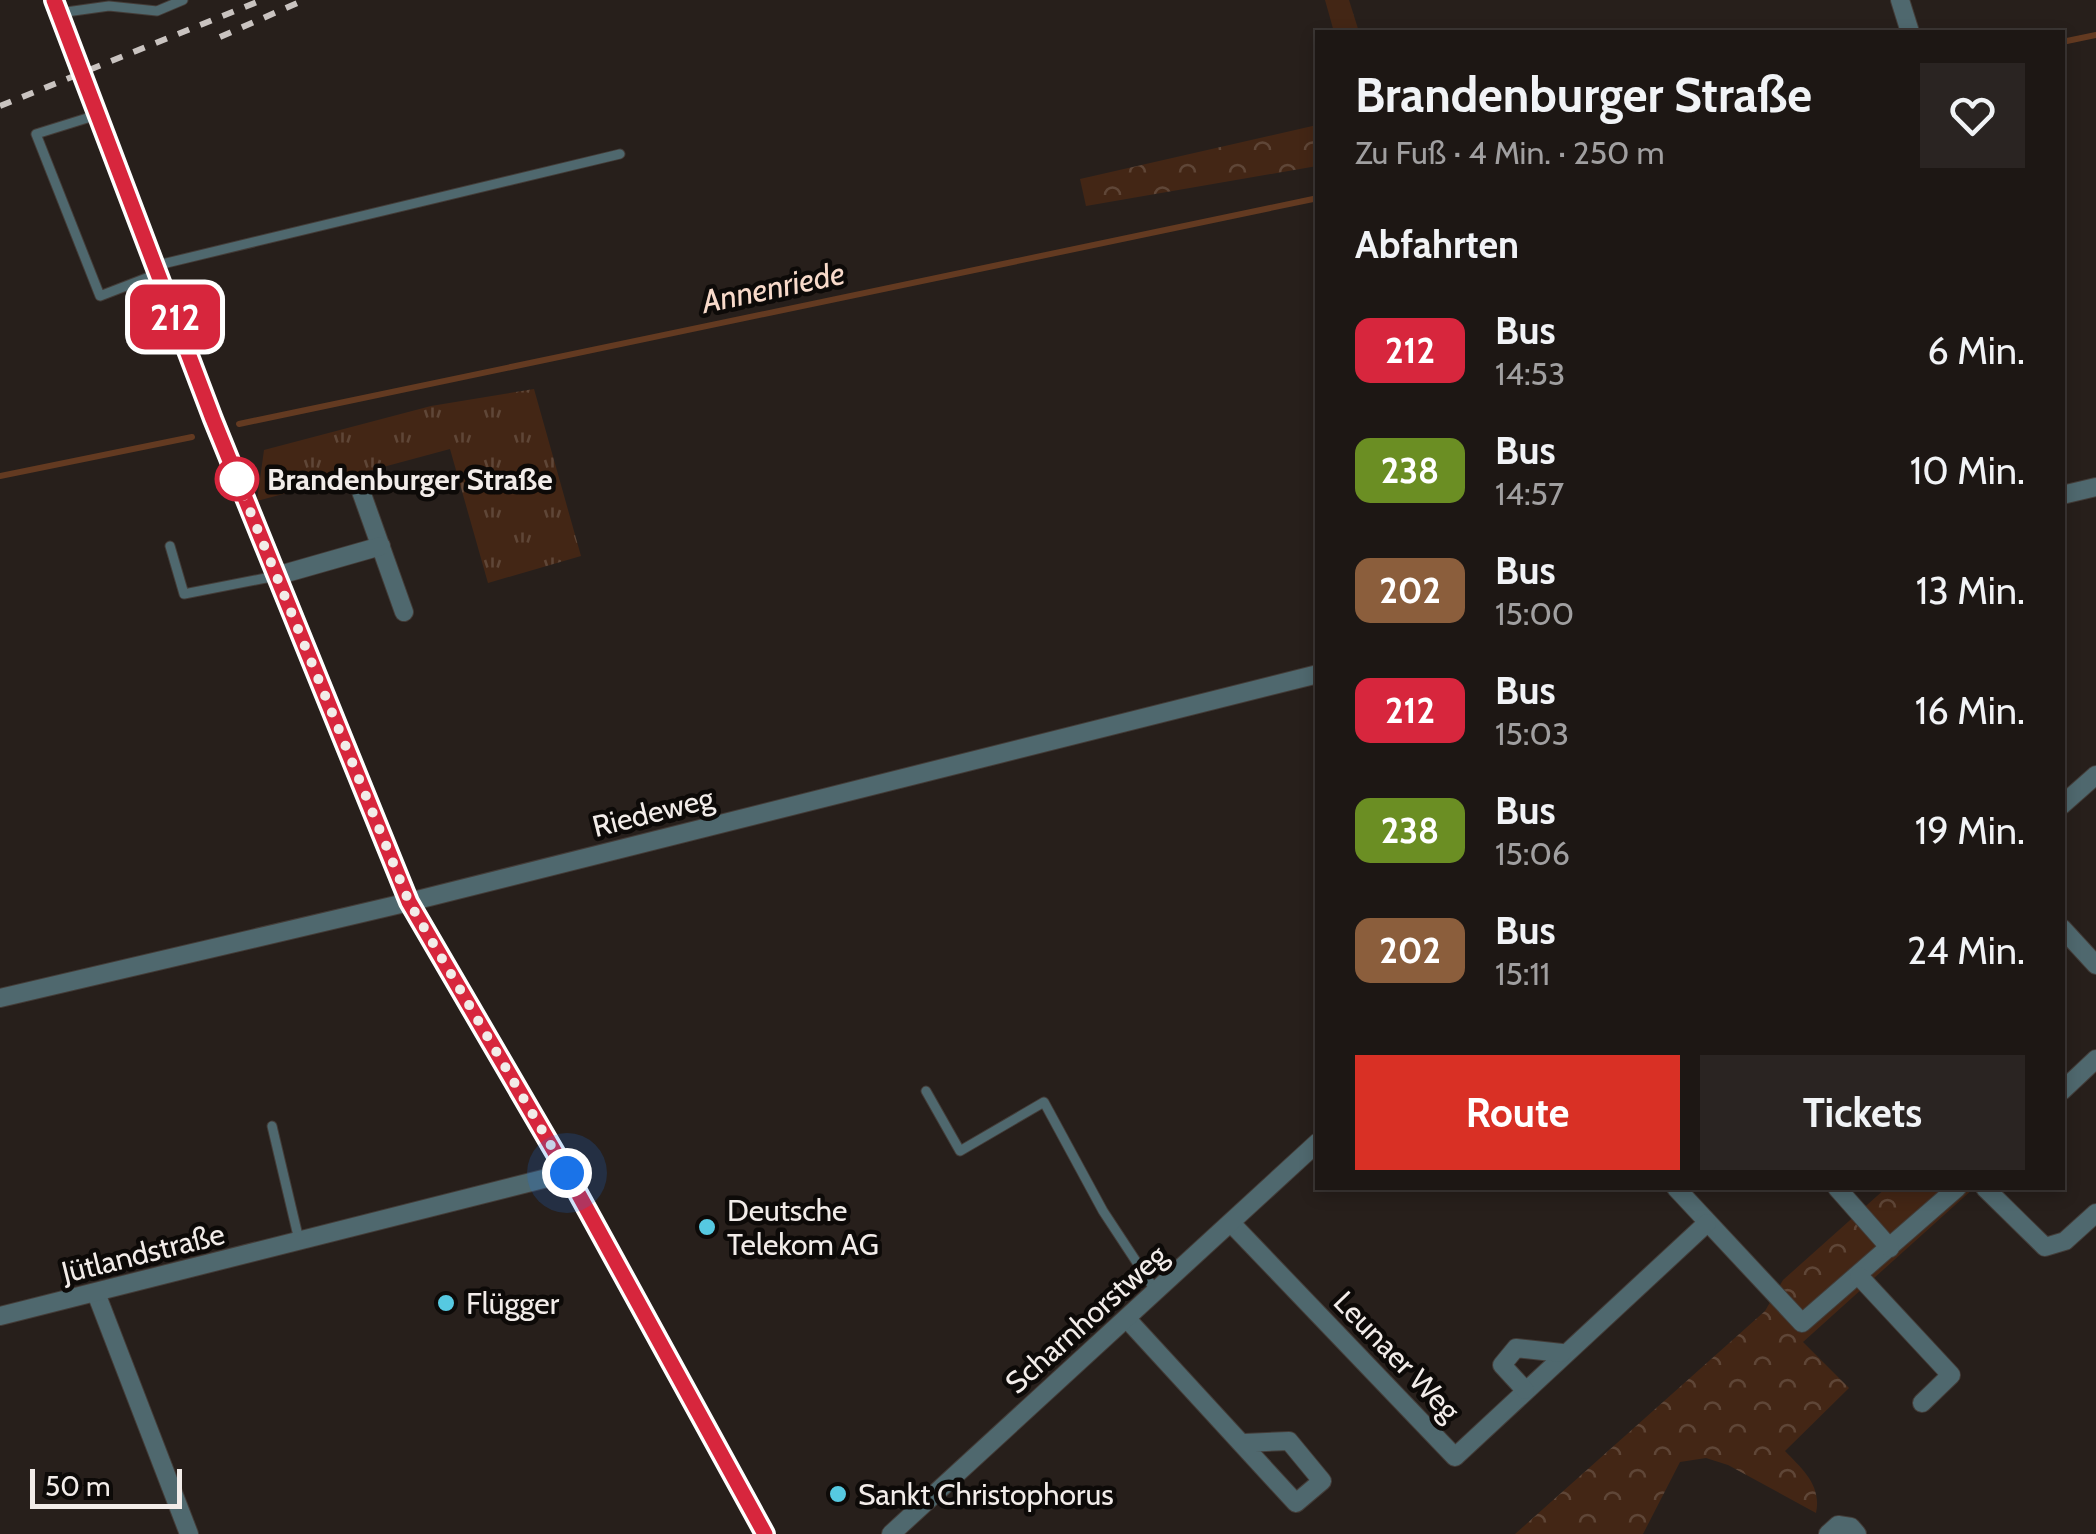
<!DOCTYPE html>
<html lang="de">
<meta charset="utf-8">
<style>
:root{--surface:#1d1714;--page:#2a2422;--text:#f1f3f6;--muted:#a09fa0;--line:#3b3634;--accent:#d93025}
body{margin:0;font-family:Cabin,sans-serif;background:var(--page);color:var(--text);height:100vh;display:flex;flex-direction:column;font-size:38px;white-space:nowrap}
*{box-sizing:border-box;margin:0}
p{font-size:32px;color:var(--muted)}
.icon{flex:none;width:55px;height:55px;fill:none;stroke:currentColor;stroke-width:2;stroke-linecap:round;stroke-linejoin:round}
.map{position:relative;flex:1;overflow:hidden}
.side{position:absolute;left:1315px;top:30px;width:750px;height:1160px;display:flex;flex-direction:column;background:var(--surface);border-radius:0px;box-shadow:0 5px 15px #0003,0 0 0 2px var(--line)}
.side>*{flex:none}
.badge{padding:0 20px;border-radius:15px;font-size:35px;line-height:65px}
.scale{position:absolute;left:30px;bottom:25px;width:152px;box-sizing:border-box;padding-left:10px;border:5px solid #f2ece9;border-top:0;font-size:28px;line-height:35px;white-space:nowrap;color:#f2ece9;-webkit-text-stroke:8px #0d0a08;paint-order:stroke}
.you{position:absolute;width:50px;height:50px;margin:-25px;border:8px solid #fff;border-radius:50%;background:#1a73e8;box-shadow:0 0 0 15px #1a73e833}
.map>.badge{position:absolute;translate:-50% -50%;box-shadow:0 0 0 5px #fff}
h2{padding:0 40px;font-size:38px;line-height:90px}
.round{display:grid;place-items:center;flex:none;width:105px;height:105px;border-radius:0px;background:var(--page)}
.headline{display:flex;align-items:center;justify-content:space-between;height:170px;padding:0 40px}
h1{font-size:48px;font-weight:700;line-height:75px}
.action{display:flex;gap:20px;margin-top:auto;padding:20px 40px}
.action a{flex:1;height:115px;border-radius:0px;background:var(--accent);color:#fff;font-size:40px;font-weight:700;line-height:115px;text-align:center}
.action a+a{background:var(--page);color:var(--text)}
ul{padding:0;list-style:none}
li{display:flex;align-items:center;gap:30px;height:120px;padding:0 40px}
li div{flex:1}
li b{display:block;font-size:38px}
li em{font-style:normal}
li .badge{min-width:110px;font-weight:700;text-align:center}
.map>svg:first-child{display:block}
.grass{fill:url(#grass-tufts)}
.forest{fill:url(#forest-crowns)}
.lines{fill:none;stroke-linecap:round;stroke-linejoin:round}
.stream{stroke:#633a21;stroke-width:6}
.lane-casing{stroke:#433c38;stroke-width:11}
.street-casing{stroke:#433c38;stroke-width:20}
.lane{stroke:#4f686e;stroke-width:9}
.street{stroke:#4f686e;stroke-width:18}
.rail{stroke:#c9c3c0;stroke-width:6;stroke-dasharray:12 12;stroke-linecap:butt}
.line-casing{stroke:#fff;stroke-width:22}
.line{stroke:#d7263d;stroke-width:15}
.walk{stroke:#f2ece9;stroke-width:10;stroke-dasharray:0 18}
.stop-dot{fill:#fff;stroke:#d7263d;stroke-width:5}
.poi-dot{fill:#56c9e1;stroke:#0d0a08;stroke-width:4}
.labels{text-anchor:middle;dominant-baseline:central;stroke-width:9;stroke-linejoin:round;paint-order:stroke}
.stop-label{font-size:30px;font-weight:bold;fill:#f2ece9;stroke:#0d0a08;text-anchor:start}
.street-label{font-size:30px;fill:#f2ece9;stroke:#0d0a08}
.poi-label{font-size:30px;fill:#f2ece9;stroke:#0d0a08;text-anchor:start}
.water-label{font-size:32px;font-style:italic;fill:#f8daca;stroke:#0d0a08}
</style>
<div class="map">
<svg width="2096" height="1534" viewBox="0 0 2096 1534">
<defs>
<pattern id="grass-tufts" width="24" height="20" patternUnits="userSpaceOnUse" patternTransform="scale(2.5)"><rect width="24" height="20" fill="#432615"/><path d="M3 7l-1-3M5 7V3M7 7l1-3M15 17l-1-3M17 17v-4M19 17l1-3" fill="none" stroke="#5f4637"/></pattern>
<pattern id="forest-crowns" width="20" height="18" patternUnits="userSpaceOnUse" patternTransform="scale(2.5)"><rect width="20" height="18" fill="#432615"/><path d="M2 6a3 3 0 1 1 6 0M12 15a3 3 0 1 1 6 0" fill="none" stroke="#5f4637"/></pattern>
</defs>
<rect width="100%" height="100%" fill="#271f1b"/>
<polygon class="grass" points="534,389 581,556 488,583 450,449 257,501 264,450 431,406"/>
<g class="forest">
<polygon points="1325,0 1349,0 1359,32 1334,32"/>
<polygon points="1317,125 1317,166 1086,206 1080,179"/>
<path d="M1886,1188H1974L1803,1342L1849,1388L1785,1451C1802,1469 1822,1485 1816,1513L1728,1465L1706,1458L1680,1462L1643,1534H1515L1765,1311L1783,1280Z"/>
</g>
<g class="lines">
<g class="stream">
<polyline points="2062,42 2096,35"/>
<polyline points="239,424 1318,198"/>
<polyline points="0,476 192,437"/>
</g>
<defs>
<g id="lane">
<polyline points="59,13 109,6 157,11 183,0"/>
<polyline points="97,115 36,134 100,296 157,274"/>
<polyline points="154,266 620,154"/>
<polyline points="170,546 184,594 276,576"/>
<polyline points="926,1091 960,1151 1044,1102 1103,1211 1155,1290"/>
<polyline points="272,1126 299,1240"/>
</g>
<g id="street">
<polyline points="54,0 213,419 409,902 567,1173 765,1534"/>
<polyline points="1900,0 1910,32"/>
<polyline points="358,483 404,612"/>
<polyline points="2062,495 2096,487"/>
<polyline points="276,576 381,546"/>
<polyline points="2062,805 2096,775"/>
<polyline points="2062,928 2096,965"/>
<polyline points="0,998 409,902 1318,674"/>
<polyline points="2062,1091 2096,1059"/>
<polyline points="1676,1188 1802,1323 1957,1188"/>
<polyline points="1837,1188 1890,1248"/>
<polyline points="1985,1188 2045,1247 2065,1241 2096,1213"/>
<polyline points="1231,1223 1455,1457 1707,1223"/>
<polyline points="1859,1276 1951,1375 1922,1403"/>
<polyline points="96,1293 189,1534"/>
<polyline points="0,1316 567,1173"/>
<polyline points="1127,1319 1296,1503 1322,1481 1289,1441 1244,1443"/>
<polyline points="1525,1390 1502,1365 1516,1348 1562,1353"/>
<polyline points="891,1534 1318,1142"/>
<polyline points="1828,1534 1838,1525 1851,1527 1857,1534"/>
</g>
</defs>
<use href="#lane" class="lane-casing"/>
<use href="#street" class="street-casing"/>
<use href="#lane" class="lane"/>
<use href="#street" class="street"/>
<g class="rail">
<polyline points="220,37 304,0"/>
<polyline points="0,106 262,0"/>
</g>
</g>
<g class="lines">
<defs>
<polyline id="line" points="54,0 213,419 409,902 567,1173 765,1534"/>
</defs>
<use href="#line" class="line-casing"/>
<use href="#line" class="line"/>
<polyline class="walk" points="237,479 409,902 567,1173"/>
</g>
<circle class="stop-dot" cx="237" cy="479" r="20"/>
<g class="poi-dot">
<circle cx="707" cy="1227" r="10"/>
<circle cx="446" cy="1303" r="10"/>
<circle cx="838" cy="1494" r="10"/>
</g>
<g class="labels">
<g class="stop-label">
<text x="267" y="479">Brandenburger Straße</text>
</g>
<g class="street-label">
<text transform="translate(653 812) rotate(-14)">Riedeweg</text>
<text transform="translate(143 1253) rotate(-14)">Jütlandstraße</text>
<text transform="translate(1086 1319) rotate(-42)">Scharnhorstweg</text>
<text transform="translate(1397 1356) rotate(46)">Leunaer Weg</text>
</g>
<g class="poi-label">
<text x="727" y="1210">Deutsche<tspan x="727" dy="34">Telekom AG</tspan></text>
<text x="466" y="1303">Flügger</text>
<text x="858" y="1494">Sankt Christophorus</text>
</g>
<g class="water-label">
<text transform="translate(773 287) rotate(-12)">Annenriede</text>
</g>
</g>
</svg>
<div class="scale">50 m</div>
<div class="you" style="left:567px;top:1173px"></div>
<b class="badge" style="left:175px;top:317px;background:#d7263d;color:#fff">212</b>
<section class="side">
<div class="headline"><div><h1>Brandenburger Straße</h1><p>Zu Fuß · 4 Min. · 250 m</p></div><a class="round"><svg class="icon" aria-label="heart" viewBox="0 0 24 24"><path d="M12 20l-8-8c-3-5 5-10 8-4 3-6 11-1 8 4z"/></svg></a></div>
<h2>Abfahrten</h2>
<ul>
<li><span class="badge" style="background:#d7263d;color:#fff">212</span><div><b>Bus</b><p>14:53</p></div><em>6 Min.</em></li>
<li><span class="badge" style="background:#6b8e23;color:#fff">238</span><div><b>Bus</b><p>14:57</p></div><em>10 Min.</em></li>
<li><span class="badge" style="background:#8b5e3c;color:#fff">202</span><div><b>Bus</b><p>15:00</p></div><em>13 Min.</em></li>
<li><span class="badge" style="background:#d7263d;color:#fff">212</span><div><b>Bus</b><p>15:03</p></div><em>16 Min.</em></li>
<li><span class="badge" style="background:#6b8e23;color:#fff">238</span><div><b>Bus</b><p>15:06</p></div><em>19 Min.</em></li>
<li><span class="badge" style="background:#8b5e3c;color:#fff">202</span><div><b>Bus</b><p>15:11</p></div><em>24 Min.</em></li>
</ul>
<div class="action"><a>Route</a><a>Tickets</a></div>
</section>
</div>
